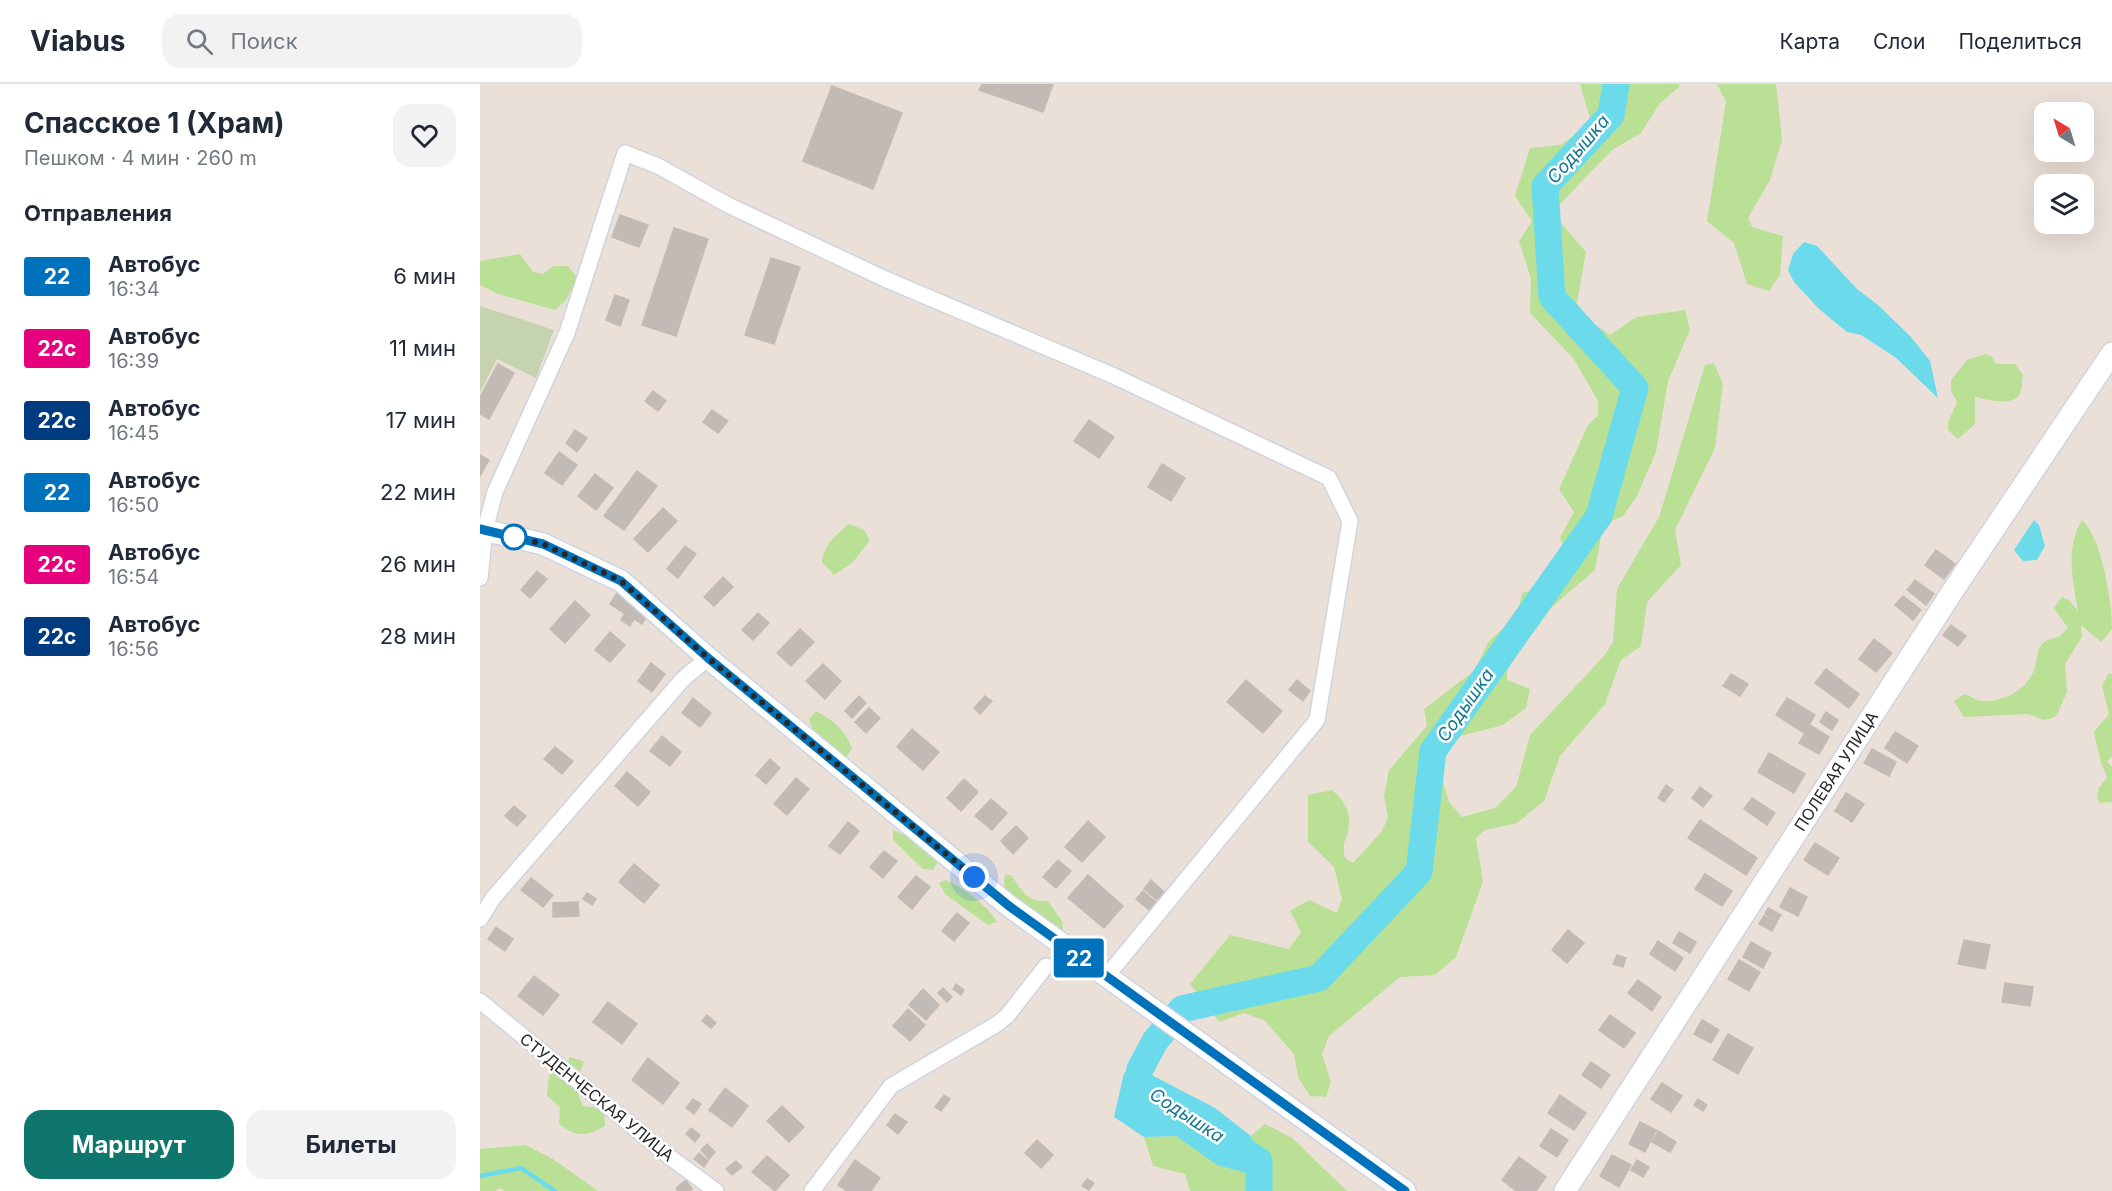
<!DOCTYPE html>
<html lang="ru">
<meta charset="utf-8">
<style>
:root{--surface:#fff;--page:#f2f2f3;--text:#1f2937;--muted:#747a83;--line:#e0e1e3;--accent:#0f766e}
body{margin:0;font-family:Inter,sans-serif;background:var(--page);color:var(--text);height:100vh;display:flex;flex-direction:column;font-size:22px;white-space:nowrap}
*{box-sizing:border-box;margin:0}
p{font-size:20px;color:var(--muted)}
.icon{flex:none;width:33px;height:33px;fill:none;stroke:currentColor;stroke-width:2;stroke-linecap:round;stroke-linejoin:round}
.map{position:relative;flex:1;overflow:hidden}
.panel{display:flex;flex-direction:column;background:var(--surface);width:480px}
.panel>*{flex:none}
.badge{padding:0 12px;border-radius:4px;font-size:21px;line-height:39px}
.needle{width:39px;rotate:322deg}
.fabs{position:absolute;left:1554px;top:18px;display:grid;gap:12px}
.fabs a{display:grid;place-items:center;width:60px;height:60px;border-radius:12px;background:var(--surface);box-shadow:0 6px 24px #0002;font-size:30px}
.you{position:absolute;width:30px;height:30px;margin:-15px;border:4px solid #fff;border-radius:50%;background:#1a73e8;box-shadow:0 0 0 9px #1a73e833}
.map>.badge{position:absolute;translate:-50% -50%;box-shadow:0 0 0 3px #fff}
h2{padding:0 24px;font-size:22px;line-height:54px}
.round{display:grid;place-items:center;flex:none;width:63px;height:63px;border-radius:18px;background:var(--page)}
.head{display:flex;align-items:center;justify-content:space-between;height:102px;padding:0 24px}
h1{font-size:28px;font-weight:700;line-height:45px}
.button{display:flex;gap:12px;margin-top:auto;padding:12px 24px}
.button a{flex:1;height:69px;border-radius:18px;background:var(--accent);color:#fff;font-size:24px;font-weight:700;line-height:69px;text-align:center}
.button a+a{background:var(--page);color:var(--text)}
ul{padding:0;list-style:none}
li{display:flex;align-items:center;gap:18px;height:72px;padding:0 24px}
li div{flex:1}
li b{display:block;font-size:22px}
li em{font-style:normal}
li .badge{min-width:66px;font-weight:700;text-align:center}
header{display:flex;align-items:center;gap:36px;box-sizing:border-box;height:84px;padding:0 30px;background:var(--surface);border-bottom:2px solid var(--line)}
header strong{font-size:28px}
nav{display:flex;gap:33px;margin-inline-start:auto;font-size:21px}
.search{width:420px;height:54px;background:var(--page);display:flex;align-items:center;gap:15px;box-sizing:border-box;padding:0 21px;border-radius:18px;color:var(--muted);font-size:22px}
main{display:flex;flex:1;min-height:0}
.map>svg:first-child{display:block}
.green{fill:#b9e095}
.cemetery{fill:#c6d3b0}
.water{fill:#6bdbeb}
.lines{fill:none;stroke-linecap:round;stroke-linejoin:round}
.stream{stroke:#6bdbeb;stroke-width:4.5}
.river{stroke:#6bdbeb;stroke-width:27}
.building{fill:#c2bab5;stroke:#c4bbb2;stroke-width:1.5}
.street-casing{stroke:#ced4e0;stroke-width:18}
.secondary-casing{stroke:#ced4e0;stroke-width:24}
.street{stroke:#fff;stroke-width:15}
.secondary{stroke:#fff;stroke-width:21}
.line-casing{stroke:#fff;stroke-width:14}
.line{stroke:#0072bc;stroke-width:9}
.walk{stroke:#272727;stroke-width:6;stroke-dasharray:0 10.8}
.stop-dot{fill:#fff;stroke:#0072bc;stroke-width:3}
.labels{text-anchor:middle;dominant-baseline:central;stroke-width:5;stroke-linejoin:round;paint-order:stroke}
.street-label{font-size:16px;fill:#272727;stroke:#fff}
.water-label{font-size:18px;font-style:italic;fill:#0f7792;stroke:#fff}
</style>
<header>
<strong>Viabus</strong>
<div class="search"><svg class="icon" aria-label="search" viewBox="0 0 24 24"><circle cx="10" cy="10" r="6"/><path d="M15 15l6 6"/></svg>Поиск</div>
<nav><a>Карта</a><a>Слои</a><a>Поделиться</a></nav>
</header>
<main>
<section class="panel">
<div class="head"><div><h1>Спасское 1 (Храм)</h1><p>Пешком · 4 мин · 260 m</p></div><a class="round"><svg class="icon" aria-label="heart" viewBox="0 0 24 24"><path d="M12 20l-8-8c-3-5 5-10 8-4 3-6 11-1 8 4z"/></svg></a></div>
<h2>Отправления</h2>
<ul>
<li><span class="badge" style="background:#0072bc;color:#fff">22</span><div><b>Автобус</b><p>16:34</p></div><em>6 мин</em></li>
<li><span class="badge" style="background:#e6007e;color:#fff">22c</span><div><b>Автобус</b><p>16:39</p></div><em>11 мин</em></li>
<li><span class="badge" style="background:#003b80;color:#fff">22с</span><div><b>Автобус</b><p>16:45</p></div><em>17 мин</em></li>
<li><span class="badge" style="background:#0072bc;color:#fff">22</span><div><b>Автобус</b><p>16:50</p></div><em>22 мин</em></li>
<li><span class="badge" style="background:#e6007e;color:#fff">22c</span><div><b>Автобус</b><p>16:54</p></div><em>26 мин</em></li>
<li><span class="badge" style="background:#003b80;color:#fff">22с</span><div><b>Автобус</b><p>16:56</p></div><em>28 мин</em></li>
</ul>
<div class="button"><a>Маршрут</a><a>Билеты</a></div>
</section>
<div class="map">
<svg width="1632" height="1107" viewBox="0 0 1632 1107">
<rect width="100%" height="100%" fill="#eae0d8"/>
<g class="green">
<path d="M1100,0H1199V3L1180,19L1161,49L1132,66L1077,123L1081,139L1106,168L1097,219L1103,232L1130,251L1156,233L1205,226L1210,246L1188,297L1176,368L1157,412L1143,432L1123,441L1115,486L1072,523L1027,584V596L1050,605L1046,624L1023,641L977,653L959,685L969,718L982,733L1015,724L1036,703L1050,651L1125,571L1133,558L1137,505L1179,433L1225,281L1234,279L1243,300L1235,364L1195,446L1201,481L1167,518L1161,562L1141,576L1125,620L1080,672L1064,717L1037,739L1005,746L996,754L1003,798L976,873L955,891L920,893L849,952L842,970L851,998L846,1013L830,1012L818,993L814,970L784,936L764,929L739,938L710,900L750,851L809,865L821,848L810,827L829,816L857,829L862,815L854,783L828,758V711L852,706C862,714 871,727 869,740C868,757 861,754 865,774L873,779L902,747L908,734L904,712L909,686L947,642L944,625L994,587L1009,557L1037,532L1042,509L1084,497L1087,469L1080,454L1094,428L1079,405L1108,341L1118,331V317L1094,275L1050,229L1051,195L1039,157L1052,137L1035,112L1050,64L1081,61L1111,38Z"/>
<polygon points="1237,0 1296,0 1302,56 1290,96 1268,134 1272,143 1303,152 1300,191 1289,207 1267,200 1254,159 1227,137 1246,18"/>
<polygon points="40,170 53,188 63,190 73,182 88,182 97,194 86,216 75,226 18,210 0,201 0,177"/>
<path d="M1505,270L1511,272L1516,280H1535L1543,291C1542,297 1542,307 1539,311C1531,323 1505,315 1495,313V340L1478,355L1468,346V338L1477,318L1471,307V296L1487,276Z"/>
<path d="M1602,436C1622,455 1632,517 1632,545L1621,558L1601,541L1602,553L1585,580L1587,608L1577,631L1573,634L1564,636L1548,630L1484,633L1474,617L1485,610C1490,612 1497,617 1502,617C1521,618 1540,609 1550,594C1563,576 1549,557 1579,553L1588,544L1574,524L1582,513L1589,516L1598,527C1593,496 1585,464 1602,436Z"/>
<path d="M369,440L384,446L390,456L373,478L354,491L342,478C344,460 356,451 369,440Z"/>
<polygon points="1629,589 1632,590 1632,672 1627,678 1632,683 1632,718 1620,719 1617,714 1619,704 1627,693 1621,679 1614,648 1629,630 1622,602"/>
<path d="M336,627C352,635 366,647 372,664L365,676L347,657L332,645L329,635Z"/>
<polygon points="413,746 450,762 459,776 453,786 443,785 413,756"/>
<path d="M525,791H531C543,808 546,818 568,817L582,837L583,845L580,847L533,812L524,802Z"/>
<path d="M465,796C483,803 507,821 517,838L508,841L465,810L459,799Z"/>
<path d="M89,973L104,977L95,1002L103,1022L124,1024L125,1042C107,1052 96,1054 79,1040L80,1023L67,1012L69,991L87,984Z"/>
<polygon points="785,1040 812,1054 867,1107 710,1107 705,1090 673,1082 664,1053 696,1052 737,1081 779,1077 771,1052"/>
<polygon points="45,1061 73,1075 118,1107 26,1107 19,1104 16,1107 0,1107 0,1065"/>
</g>
<polygon class="cemetery" points="0,222 74,246 56,294 17,275 0,308"/>
<g class="water">
<polygon points="1324,158 1337,162 1377,205 1398,221 1431,253 1450,277 1458,314 1415,273 1381,251 1367,248 1339,225 1314,198 1308,186 1313,170"/>
<polygon points="1554,436 1559,441 1565,462 1557,476 1543,477 1534,466"/>
<polygon points="660,985 735,1024 771,1052 779,1077 767,1089 737,1081 696,1052 664,1053 634,1033 644,989"/>
</g>
<g class="lines">
<polyline class="stream" points="0,1092 41,1084 75,1107"/>
<g class="river">
<polyline points="676,1011 657,999 660,985 675,957 702,925 839,894 939,788 953,667 1119,432 1155,304 1072,213 1065,102 1131,31 1136,0"/>
<polyline points="749,1058 779,1077 779,1107"/>
</g>
</g>
<g class="building">
<polygon points="502,0 573,0 563,28 499,6"/>
<polygon points="352,2 422,29 393,105 323,77"/>
<polygon points="140,131 168,141 159,163 132,153"/>
<polygon points="194,144 228,155 196,252 162,241"/>
<polygon points="291,174 320,183 294,260 265,251"/>
<polygon points="135,211 149,216 140,242 126,236"/>
<polygon points="18,280 34,289 9,335 0,330 0,313"/>
<polygon points="173,307 186,317 178,327 165,317"/>
<polygon points="232,326 248,337 238,349 223,338"/>
<polygon points="609,336 634,353 619,374 594,357"/>
<polygon points="95,346 107,354 97,368 86,359"/>
<polygon points="79,368 97,381 82,401 65,389"/>
<polygon points="0,371 9,376 0,392"/>
<polygon points="682,380 705,394 691,417 668,403"/>
<polygon points="157,387 177,402 144,446 124,432"/>
<polygon points="115,390 133,404 116,426 98,412"/>
<polygon points="183,424 197,437 168,468 154,455"/>
<polygon points="205,462 216,470 198,494 187,485"/>
<polygon points="1456,466 1475,480 1464,495 1445,481"/>
<polygon points="57,487 67,495 50,514 41,506"/>
<polygon points="243,493 253,503 234,522 224,513"/>
<polygon points="1435,496 1454,510 1446,521 1427,506"/>
<polygon points="137,509 169,528 162,540 154,535 150,542 141,536 145,530 130,520"/>
<polygon points="1423,512 1441,526 1433,536 1415,521"/>
<polygon points="95,517 110,531 85,559 70,545"/>
<polygon points="278,529 289,539 273,556 262,546"/>
<polygon points="1471,541 1486,552 1478,562 1463,551"/>
<polygon points="320,545 334,558 311,582 297,569"/>
<polygon points="130,548 145,561 130,578 115,566"/>
<polygon points="1394,555 1412,569 1396,588 1379,575"/>
<polygon points="171,579 185,590 172,608 158,597"/>
<polygon points="343,580 361,597 345,615 326,597"/>
<polygon points="1346,585 1379,610 1369,624 1335,599"/>
<polygon points="1251,590 1268,600 1260,612 1243,602"/>
<polygon points="766,596 802,627 783,649 747,618"/>
<polygon points="817,596 830,607 823,617 809,606"/>
<polygon points="379,612 386,619 372,634 365,627"/>
<polygon points="505,612 512,617 500,630 494,624"/>
<polygon points="213,614 231,629 220,643 202,629"/>
<polygon points="1307,614 1335,631 1324,649 1296,631"/>
<polygon points="389,624 400,634 386,649 375,638"/>
<polygon points="1346,628 1358,636 1352,646 1340,638"/>
<polygon points="1330,641 1349,653 1339,670 1319,659"/>
<polygon points="432,645 459,668 443,686 417,663"/>
<polygon points="1415,648 1438,662 1427,679 1405,664"/>
<polygon points="182,652 201,668 190,682 170,667"/>
<polygon points="75,663 93,677 82,690 64,675"/>
<polygon points="1392,665 1416,678 1409,692 1384,679"/>
<polygon points="1289,669 1325,690 1314,709 1278,688"/>
<polygon points="290,675 300,684 286,700 276,691"/>
<polygon points="147,688 170,708 158,722 135,702"/>
<polygon points="316,694 329,705 307,731 294,720"/>
<polygon points="484,695 498,708 481,727 467,714"/>
<polygon points="1186,701 1193,706 1184,718 1178,714"/>
<polygon points="1220,703 1232,712 1223,723 1212,714"/>
<polygon points="1366,709 1384,720 1372,738 1355,727"/>
<polygon points="1272,714 1295,729 1287,741 1264,725"/>
<polygon points="511,715 527,729 512,746 495,732"/>
<polygon points="34,722 46,732 37,742 25,732"/>
<polygon points="1220,736 1277,774 1266,791 1208,754"/>
<polygon points="608,737 625,753 602,778 585,763"/>
<polygon points="368,738 379,747 360,770 349,762"/>
<polygon points="536,742 548,754 533,770 521,757"/>
<polygon points="1335,759 1359,774 1348,791 1324,776"/>
<polygon points="404,767 417,777 403,794 390,783"/>
<polygon points="578,776 591,787 576,804 563,793"/>
<polygon points="154,780 179,801 164,819 139,798"/>
<polygon points="1225,790 1252,807 1242,822 1215,805"/>
<polygon points="608,791 643,822 624,844 588,814"/>
<polygon points="436,792 450,803 432,825 418,813"/>
<polygon points="51,794 73,811 63,823 41,806"/>
<polygon points="671,796 684,808 677,816 664,805"/>
<polygon points="1310,804 1327,813 1318,832 1300,823"/>
<polygon points="663,807 676,818 669,826 656,815"/>
<polygon points="107,809 116,815 112,821 103,815"/>
<polygon points="98,818 99,832 73,833 73,819"/>
<polygon points="1288,824 1301,831 1297,837 1285,830"/>
<polygon points="477,829 489,839 474,857 462,847"/>
<polygon points="1284,832 1297,838 1292,847 1279,840"/>
<polygon points="16,843 33,855 25,867 8,855"/>
<polygon points="1088,846 1104,859 1087,879 1072,866"/>
<polygon points="1199,848 1216,858 1210,869 1193,859"/>
<polygon points="1484,856 1510,861 1505,885 1478,880"/>
<polygon points="1178,857 1203,874 1195,887 1170,870"/>
<polygon points="1271,858 1291,869 1283,884 1263,873"/>
<polygon points="1137,871 1146,874 1143,883 1133,880"/>
<polygon points="1259,876 1280,888 1269,907 1248,895"/>
<polygon points="54,892 79,911 63,931 38,912"/>
<polygon points="1158,896 1181,913 1172,927 1148,909"/>
<polygon points="1525,899 1553,903 1550,922 1522,918"/>
<polygon points="476,900 484,906 481,911 473,905"/>
<polygon points="463,904 472,913 467,918 458,909"/>
<polygon points="443,905 459,921 446,936 429,921"/>
<polygon points="128,918 157,940 142,960 113,938"/>
<polygon points="428,925 445,941 430,957 413,942"/>
<polygon points="227,931 236,939 231,944 222,937"/>
<polygon points="1130,931 1155,949 1144,964 1119,946"/>
<polygon points="1222,936 1239,946 1231,959 1214,950"/>
<polygon points="1248,950 1273,964 1258,990 1233,976"/>
<polygon points="168,974 199,999 183,1020 152,996"/>
<polygon points="1111,978 1130,991 1121,1004 1102,991"/>
<polygon points="1182,999 1202,1012 1191,1028 1171,1015"/>
<polygon points="245,1004 268,1022 252,1043 229,1026"/>
<polygon points="464,1011 470,1015 461,1027 455,1023"/>
<polygon points="1080,1011 1106,1029 1094,1046 1068,1029"/>
<polygon points="213,1015 221,1020 214,1030 206,1024"/>
<polygon points="1218,1015 1227,1021 1223,1027 1214,1021"/>
<polygon points="302,1022 324,1043 309,1058 287,1037"/>
<polygon points="415,1030 427,1038 418,1050 407,1041"/>
<polygon points="1160,1038 1176,1046 1165,1068 1149,1060"/>
<polygon points="211,1044 220,1051 215,1058 206,1050"/>
<polygon points="1071,1045 1088,1056 1077,1073 1060,1062"/>
<polygon points="1178,1047 1196,1058 1190,1068 1172,1058"/>
<polygon points="557,1056 573,1071 561,1084 545,1069"/>
<polygon points="227,1060 235,1068 229,1075 221,1066"/>
<polygon points="219,1069 228,1077 224,1083 214,1075"/>
<polygon points="1132,1071 1151,1081 1139,1103 1120,1092"/>
<polygon points="287,1072 309,1091 295,1107 272,1088"/>
<polygon points="1039,1073 1066,1093 1056,1107 1036,1107 1022,1096"/>
<polygon points="375,1076 400,1094 391,1107 367,1107 358,1101"/>
<polygon points="1157,1076 1169,1083 1163,1093 1151,1086"/>
<polygon points="256,1077 262,1083 252,1091 246,1085"/>
<polygon points="607,1095 614,1099 609,1106 602,1102"/>
<polygon points="206,1096 212,1105 209,1107 198,1107 196,1104"/>
</g>
<g class="lines">
<defs>
<g id="street">
<polyline points="0,494 5,446 15,408 87,249 145,69 178,82 248,121 405,195 634,292 849,394 870,437 837,636 626,893"/>
<polyline points="0,835 13,814 203,595 228,574"/>
<polyline points="0,917 191,1074 236,1107"/>
<polyline points="332,1107 411,1002 517,940 527,932 566,882"/>
</g>
<g id="secondary">
<polyline points="0,445 63,460 141,497 228,574 529,822 925,1107"/>
<polyline points="1085,1107 1476,502 1632,269"/>
</g>
</defs>
<use href="#street" class="street-casing"/>
<use href="#secondary" class="secondary-casing"/>
<use href="#street" class="street"/>
<use href="#secondary" class="secondary"/>
</g>
<g class="lines">
<defs>
<polyline id="line" points="0,445 63,460 141,497 228,574 529,822 925,1107"/>
</defs>
<use href="#line" class="line-casing"/>
<use href="#line" class="line"/>
<polyline class="walk" points="34,453 63,460 141,497 228,574 494,793"/>
</g>
<circle class="stop-dot" cx="34" cy="453" r="12"/>
<g class="labels">
<g class="street-label">
<text transform="translate(1356 687) rotate(-57)">ПОЛЕВАЯ УЛИЦА</text>
<text transform="translate(117 1013) rotate(39)">СТУДЕНЧЕСКАЯ УЛИЦА</text>
</g>
<g class="water-label">
<text transform="translate(1098 65) rotate(-49)">Содышка</text>
<text transform="translate(985 621) rotate(-55)">Содышка</text>
<text transform="translate(707 1031) rotate(33)">Содышка</text>
</g>
</g>
</svg>
<div class="fabs">
<a><svg class="needle" viewBox="-14 -14 28 28"><path d="M0-13l5 13h-10z" fill="#e53935"/><path d="M0 13l5-13h-10z" fill="#747a83"/></svg></a>
<a><svg class="icon" aria-label="layers" viewBox="0 0 24 24"><path d="M12 4l9 5-9 5-9-5zM3 14l9 5 9-5"/></svg></a>
</div>
<div class="you" style="left:494px;top:793px"></div>
<b class="badge" style="left:599px;top:874px;background:#0072bc;color:#fff">22</b>
</div>
</main>
